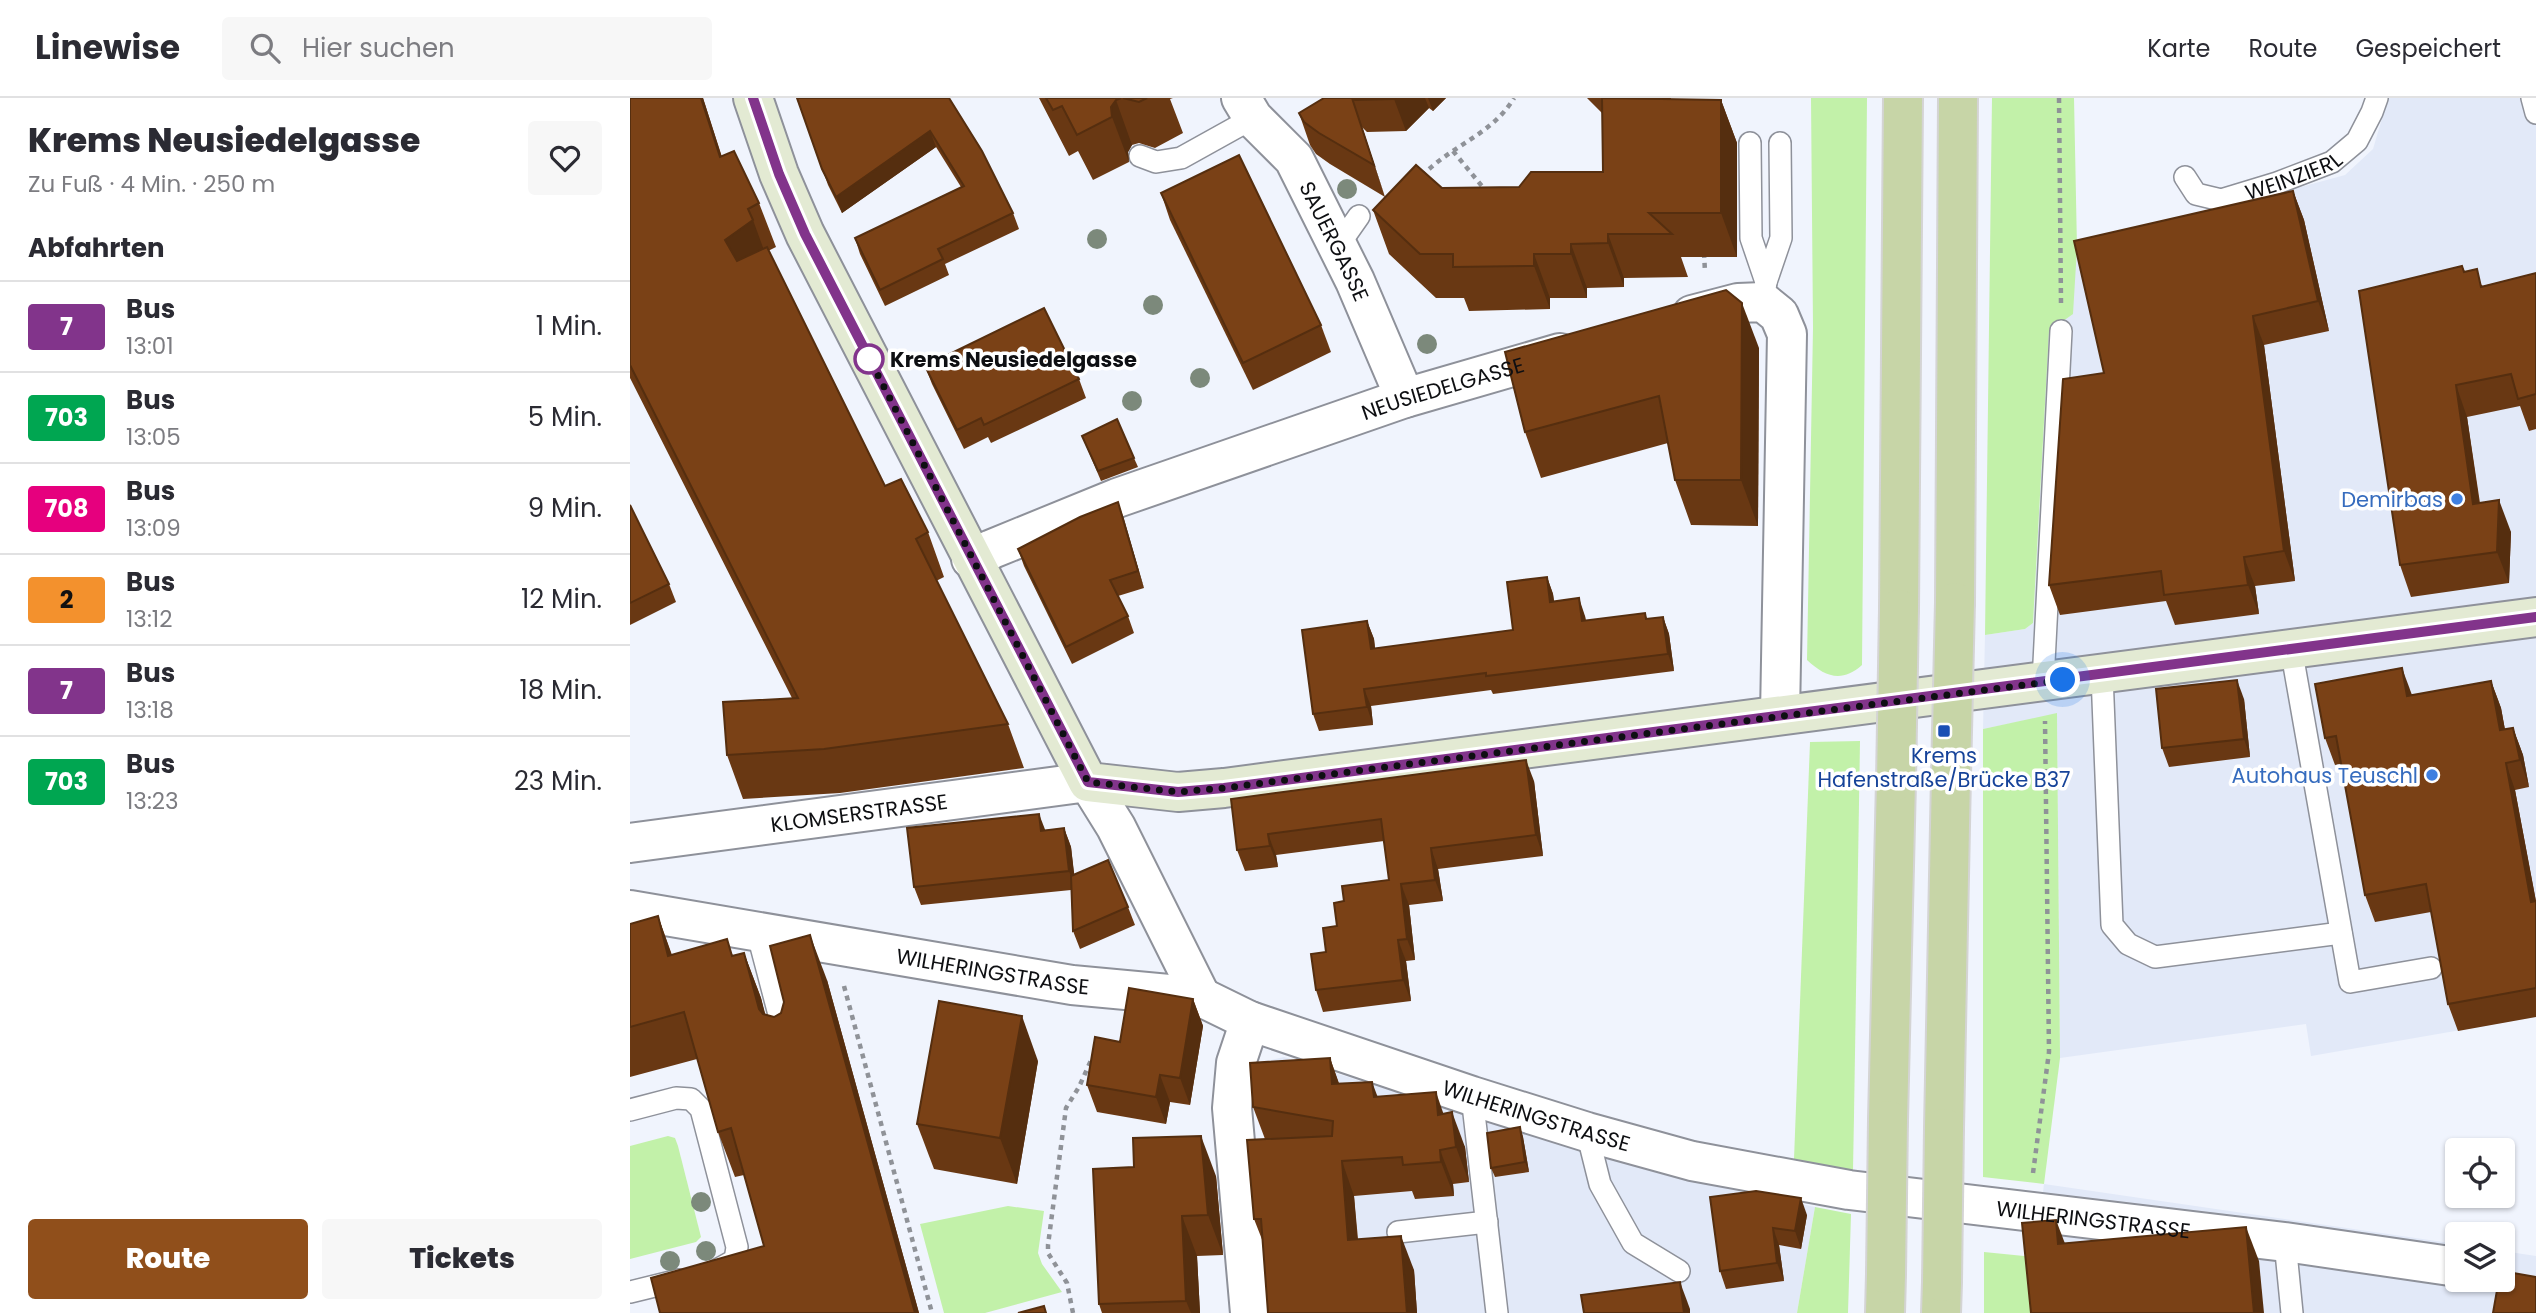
<!DOCTYPE html>
<html lang="de">
<meta charset="utf-8">
<style>
:root{--surface:#fff;--page:#f7f7f7;--text:#2b2b33;--muted:#7c7c81;--line:#e1e1e2;--accent:#904f1b}
body{margin:0;font-family:Poppins,sans-serif;background:var(--page);color:var(--text);height:100vh;display:flex;flex-direction:column;font-size:26px;white-space:nowrap}
*{box-sizing:border-box;margin:0}
p{font-size:23px;color:var(--muted)}
.icon{flex:none;width:38px;height:38px;fill:none;stroke:currentColor;stroke-width:2;stroke-linecap:round;stroke-linejoin:round}
.map{position:relative;flex:1;overflow:hidden}
.side{display:flex;flex-direction:column;background:var(--surface);width:630px}
.side>*{flex:none}
.badge{padding:0 14px;border-radius:5px;font-size:24px;line-height:46px}
.tools{position:absolute;left:1815px;top:1040px;display:grid;gap:14px}
.tools a{display:grid;place-items:center;width:70px;height:70px;border-radius:7px;background:var(--surface);box-shadow:0 2px 5px #0004;font-size:35px}
.you{position:absolute;width:35px;height:35px;margin:-18px;border:5px solid #fff;border-radius:50%;background:#1a73e8;box-shadow:0 0 0 10px #1a73e833}
.map>.badge{position:absolute;translate:-50% -50%;box-shadow:0 0 0 4px #fff}
h2{padding:0 28px;font-size:26px;line-height:63px}
.round{display:grid;place-items:center;flex:none;width:74px;height:74px;border-radius:7px;background:var(--page)}
.summary{display:flex;align-items:center;justify-content:space-between;height:119px;padding:0 28px}
h1{font-size:33px;font-weight:800;line-height:52px}
.primary-button{display:flex;gap:14px;margin-top:auto;padding:14px 28px}
.primary-button a{flex:1;height:80px;border-radius:7px;background:var(--accent);color:#fff;font-size:28px;font-weight:800;line-height:80px;text-align:center}
.primary-button a+a{background:var(--page);color:var(--text)}
ul{padding:0;list-style:none}
li{display:flex;align-items:center;gap:21px;height:91px;padding:0 28px;border-top:2px solid var(--line)}
li div{flex:1}
li b{display:block;font-size:26px}
li em{font-style:normal}
li .badge{min-width:77px;font-weight:700;text-align:center}
header{display:flex;align-items:center;gap:42px;box-sizing:border-box;height:98px;padding:0 35px;background:var(--surface);border-bottom:2px solid var(--line)}
header strong{font-size:33px}
nav{display:flex;gap:38px;margin-inline-start:auto;font-size:24px}
.search{width:490px;height:63px;background:var(--page);display:flex;align-items:center;gap:18px;box-sizing:border-box;padding:0 24px;border-radius:7px;color:var(--muted);font-size:26px}
main{display:flex;flex:1;min-height:0}
.map>svg:first-child{display:block}
.built{fill:#e2e9f8}
.green{fill:#c2f1a9}
.lines{fill:none;stroke-linecap:round;stroke-linejoin:round}
.lane-casing{stroke:#8e919a;stroke-width:24}
.street-casing{stroke:#8e919a;stroke-width:42}
.secondary-casing{stroke:#8e919a;stroke-width:42}
.primary-casing{stroke:#d4d4d4;stroke-width:42}
.path{stroke:#8f9298;stroke-width:4.5;stroke-dasharray:5 5;stroke-linecap:butt}
.lane{stroke:#fff;stroke-width:21}
.street{stroke:#fff;stroke-width:38}
.secondary{stroke:#e3ead3;stroke-width:38}
.primary{stroke:#c7d5a7;stroke-width:38}
.primary-bridge-casing{stroke:#d4d4d4;stroke-width:42;stroke-linecap:butt}
.primary-bridge{stroke:#c7d5a7;stroke-width:38}
.tree{fill:#7c897b}
.wall{fill:#693813}
.shaded-wall{fill:#552e0f}
.building{fill:#7a4116;stroke:#552e0f;stroke-width:2}
.line-casing{stroke:#fff;stroke-width:16}
.line{stroke:#82348b;stroke-width:10}
.walk{stroke:#0e0f12;stroke-width:7;stroke-dasharray:0 12.6}
.stop-dot{fill:#fff;stroke:#82348b;stroke-width:3.5}
.shop-dot{fill:#3f7fe0;stroke:#fff;stroke-width:2.5}
.transit-dot{fill:#1a4fb4;stroke:#fff;stroke-width:2.5}
.labels{text-anchor:middle;dominant-baseline:central;stroke-width:7;stroke-linejoin:round;paint-order:stroke}
.street-label{font-size:21px;fill:#0e0f12;stroke:#fff}
.stop-label{font-size:21px;font-weight:bold;fill:#0e0f12;stroke:#fff;text-anchor:start}
.shop-label{font-size:21px;fill:#366cbe;stroke:#fff;text-anchor:end}
.transit-label{font-size:21px;fill:#164399;stroke:#fff}
</style>
<header>
<strong>Linewise</strong>
<div class="search"><svg class="icon" aria-label="search" viewBox="0 0 24 24"><circle cx="10" cy="10" r="6"/><path d="M15 15l6 6"/></svg>Hier suchen</div>
<nav><a>Karte</a><a>Route</a><a>Gespeichert</a></nav>
</header>
<main>
<section class="side">
<div class="summary"><div><h1>Krems Neusiedelgasse</h1><p>Zu Fuß · 4 Min. · 250 m</p></div><a class="round"><svg class="icon" aria-label="heart" viewBox="0 0 24 24"><path d="M12 20l-8-8c-3-5 5-10 8-4 3-6 11-1 8 4z"/></svg></a></div>
<h2>Abfahrten</h2>
<ul>
<li><span class="badge" style="background:#82348b;color:#fff">7</span><div><b>Bus</b><p>13:01</p></div><em>1 Min.</em></li>
<li><span class="badge" style="background:#00a651;color:#fff">703</span><div><b>Bus</b><p>13:05</p></div><em>5 Min.</em></li>
<li><span class="badge" style="background:#e6007e;color:#fff">708</span><div><b>Bus</b><p>13:09</p></div><em>9 Min.</em></li>
<li><span class="badge" style="background:#f3912d;color:#111">2</span><div><b>Bus</b><p>13:12</p></div><em>12 Min.</em></li>
<li><span class="badge" style="background:#82348b;color:#fff">7</span><div><b>Bus</b><p>13:18</p></div><em>18 Min.</em></li>
<li><span class="badge" style="background:#00a651;color:#fff">703</span><div><b>Bus</b><p>13:23</p></div><em>23 Min.</em></li>
</ul>
<div class="primary-button"><a>Route</a><a>Tickets</a></div>
</section>
<div class="map">
<svg width="1906" height="1215" viewBox="0 0 1906 1215">
<rect width="100%" height="100%" fill="#f0f4fd"/>
<g class="built">
<polygon points="1758,0 1906,0 1906,919 1681,958 1676,926 1430,960 1427,616 1353,631 1355,537 1395,531 1403,525 1419,233 1447,150 1715,77 1743,51"/>
<polygon points="654,959 938,1048 1055,1081 1185,1109 1167,1215 648,1215 630,975 641,962"/>
<polygon points="1414,1086 1827,1146 1827,1181 1872,1181 1873,1153 1906,1158 1906,1215 1410,1215 1405,1159"/>
</g>
<g class="green">
<path d="M1181,0H1237L1232,567C1212,585 1195,579 1177,562L1183,230Z"/>
<polygon points="1362,0 1444,0 1447,150 1443,216 1419,233 1403,525 1395,531 1355,537"/>
<polygon points="1427,615 1430,960 1414,1086 1353,1079 1353,631"/>
<polygon points="1230,643 1224,1018 1223,1072 1164,1061 1180,644"/>
<polygon points="38,1038 45,1040 48,1048 71,1139 66,1144 0,1161 0,1048"/>
<polygon points="378,1108 414,1113 408,1155 412,1166 432,1194 355,1215 314,1215 290,1126"/>
<polygon points="1185,1109 1221,1116 1218,1215 1167,1215"/>
<polygon points="1354,1154 1405,1159 1410,1215 1354,1215"/>
</g>
<g class="lines">
<defs>
<g id="lane">
<polyline points="1902,0 1906,15"/>
<polyline points="1120,45 1121,140 1136,184"/>
<polyline points="510,58 526,64 551,60 623,20"/>
<path id="s1" d="M1555,79L1566,96L1591,102L1647,85L1702,64L1727,43L1742,14L1747,0"/>
<polyline points="708,148 729,118"/>
<polyline points="1133,204 1136,184 1151,140 1150,45"/>
<polyline points="1661,550 1720,884 1801,870"/>
<polyline points="1472,577 1482,827 1498,846 1525,859 1711,835"/>
<polyline points="1413,584 1431,233"/>
<polyline points="127,833 156,943"/>
<polyline points="842,998 867,1215"/>
<polyline points="0,1012 46,1000 61,1001 71,1011 107,1149 105,1162 87,1172"/>
<polyline points="957,1034 970,1086 1003,1145 1049,1173"/>
<polyline points="768,1134 857,1124"/>
<polyline points="1655,1144 1662,1215"/>
<polyline points="0,1194 49,1182"/>
</g>
<g id="street">
<path id="s2" d="M611,0L623,20L664,61L725,183L775,300"/>
<polyline points="1062,217 1108,205 1133,204 1149,217 1157,236 1150,617"/>
<path id="s3" d="M341,461L362,451L487,400L775,300L930,255"/>
<path id="s4" d="M0,745L458,684L486,729L571,899"/>
<path id="s5" d="M0,812L442,887L571,899L620,923L842,998L957,1034L1062,1063L1219,1092L1655,1144L1827,1169"/>
<polyline points="620,1215 602,1010 606,965 620,923"/>
</g>
<polyline id="secondary" points="123,0 149,76 175,136 458,684 548,694 594,690 1906,519"/>
<g id="primary">
<polyline points="1325,504 1328,0"/>
<polyline points="1269,511 1273,0"/>
<polyline points="1258,1022 1266,683"/>
<polyline points="1314,1030 1321,677"/>
<polyline points="1255,1215 1256,1176"/>
<polyline points="1311,1215 1312,1184"/>
</g>
</defs>
<use href="#lane" class="lane-casing"/>
<use href="#street" class="street-casing"/>
<use href="#secondary" class="secondary-casing"/>
<use href="#primary" class="primary-casing"/>
<g class="path">
<polyline points="1429,0 1431,206"/>
<polyline points="823,53 856,93"/>
<path d="M792,78C820,48 862,37 884,0"/>
<polyline points="1074,155 1075,174"/>
<polyline points="214,888 302,1215"/>
<polyline points="1403,1075 1419,954 1415,623"/>
<polyline points="443,1215 437,1185 418,1155 418,1147 436,1010 449,989 462,960"/>
</g>
<use href="#lane" class="lane"/>
<use href="#street" class="street"/>
<use href="#secondary" class="secondary"/>
<use href="#primary" class="primary"/>
<defs>
<g id="primary-bridge">
<polyline points="1321,677 1325,504"/>
<polyline points="1266,683 1269,511"/>
<polyline points="1256,1176 1258,1022"/>
<polyline points="1312,1184 1314,1030"/>
</g>
</defs>
<use href="#primary-bridge" class="primary-bridge-casing"/>
<use href="#primary-bridge" class="primary-bridge"/>
</g>
<g class="tree">
<circle cx="717" cy="91" r="10"/>
<circle cx="467" cy="141" r="10"/>
<circle cx="523" cy="207" r="10"/>
<circle cx="797" cy="246" r="10"/>
<circle cx="570" cy="280" r="10"/>
<circle cx="502" cy="303" r="10"/>
<circle cx="71" cy="1104" r="10"/>
<circle cx="76" cy="1153" r="10"/>
<circle cx="40" cy="1163" r="10"/>
</g>
<g class="wall">
<polygon points="0,0 73,0 92,59 129,105 146,149 138,153 255,388 298,434 314,479 306,483 378,626 394,670 210,695 113,701 97,657 162,600 0,280"/>
<polygon points="167,0 319,0 383,115 389,131 315,166 319,177 255,208 230,156 225,140 331,89 306,49 212,115 198,87"/>
<polygon points="409,0 543,0 540,1 553,35 525,50 509,45 502,47 498,54 499,64 463,82 448,53 439,58"/>
<polygon points="694,0 816,0 803,13 799,10 776,33 737,34 732,29 755,99 700,66 686,56 680,47 669,15"/>
<polygon points="957,0 1041,0 1041,2 1091,2 1107,45 1107,159 1051,159 1058,179 994,180 994,189 957,190 957,200 920,200 920,211 839,213 834,200 806,200 759,156 743,112 812,90 889,89 973,74 972,15"/>
<polygon points="1663,93 1674,122 1699,233 1634,247 1665,483 1625,488 1629,516 1545,527 1536,503 1430,517 1419,487 1474,275"/>
<polygon points="531,95 691,227 701,254 623,292 540,122"/>
<polygon points="1832,168 1835,174 1853,188 1906,175 1906,331 1899,333 1890,308 1837,319 1850,405 1881,434 1879,485 1781,499 1770,467"/>
<polygon points="1129,250 1128,428 1061,427 1045,382 1038,345 911,380 895,334"/>
<polygon points="295,268 449,281 456,300 361,345 358,339 334,351 302,286"/>
<polygon points="452,338 504,360 508,369 471,383"/>
<polygon points="488,404 514,490 488,498 498,518 504,535 442,566 394,468 388,451"/>
<polygon points="0,407 39,486 46,504 0,527"/>
<polygon points="917,479 923,496 924,503 955,518 956,523 1015,515 1017,521 1033,519 1039,536 1044,573 863,596 861,592 741,608 743,627 689,633 683,616 737,523 744,541 745,551 883,532"/>
<polygon points="1861,583 1871,610 1875,632 1883,630 1893,657 1899,689 1885,692 1906,803 1906,919 1828,933 1818,906 1801,814 1745,824 1735,797 1711,666 1705,667 1695,640 1782,597"/>
<polygon points="1614,601 1620,659 1539,669 1532,650"/>
<polygon points="904,683 913,758 808,771 813,803 779,807 785,862 776,863 781,903 693,914 686,892 696,854 707,828 714,803 759,782 754,743 646,757 648,769 615,773 607,752 601,701"/>
<polygon points="434,730 441,749 444,777 498,809 505,827 450,851 443,833 441,792 291,807 284,789 415,732"/>
<polygon points="28,818 42,857 103,858 114,855 131,900 135,917 144,919 197,882 289,1215 30,1215 134,1148 114,1077 105,1079 88,1034 67,961 0,979 0,826"/>
<polygon points="563,901 573,928 560,1007 540,1004 536,1026 467,1014 457,987 490,944"/>
<polygon points="700,960 709,986 748,999 814,1016 835,1049 839,1084 823,1086 824,1098 785,1101 782,1093 724,1098 728,1141 784,1172 787,1215 638,1215 633,1144 624,1121 635,1041 623,1009"/>
<polygon points="408,963 387,1086 304,1071 287,1026"/>
<polygon points="890,1029 893,1039 899,1074 865,1079 861,1070"/>
<polygon points="586,1078 593,1157 567,1158 570,1215 472,1215 469,1206"/>
<polygon points="1080,1099 1177,1117 1171,1151 1149,1147 1154,1183 1096,1191 1090,1173"/>
</g>
<g class="shaded-wall">
<polygon points="71,0 73,0 106,104 90,59"/>
<polygon points="722,0 732,29 755,99 744,67"/>
<polygon points="765,0 795,0 799,10 776,33 764,1"/>
<polygon points="798,0 816,0 803,13"/>
<polygon points="1026,0 1041,0 1042,45"/>
<polygon points="486,2 502,47 498,54 499,64 482,19 481,9"/>
<polygon points="1091,2 1107,45 1107,159 1091,115"/>
<polygon points="300,33 306,49 212,115 206,99"/>
<polygon points="1663,93 1674,122 1699,233 1688,203"/>
<polygon points="123,122 139,166 111,186 95,142"/>
<polygon points="978,136 994,180 994,189 978,145"/>
<polygon points="941,146 957,190 957,200 941,156"/>
<polygon points="904,156 920,200 920,211 904,168"/>
<polygon points="1112,205 1129,250 1128,428 1111,382"/>
<polygon points="1623,218 1634,247 1665,483 1654,453"/>
<polygon points="1826,287 1837,319 1854,438 1843,406"/>
<polygon points="1869,402 1881,434 1879,485 1867,454"/>
<polygon points="488,404 494,421 514,490 508,473"/>
<polygon points="1614,459 1625,488 1629,516 1618,487"/>
<polygon points="917,479 923,496 926,521 920,504"/>
<polygon points="949,500 955,518 958,541 952,523"/>
<polygon points="1033,519 1039,536 1044,573 1038,556"/>
<polygon points="737,523 744,541 747,568 741,551"/>
<polygon points="1772,570 1782,597 1777,598"/>
<polygon points="1607,582 1614,601 1620,659 1614,641"/>
<polygon points="1861,583 1871,610 1880,659 1870,632"/>
<polygon points="734,591 741,608 743,627 737,609"/>
<polygon points="1883,630 1893,657 1899,689 1890,662"/>
<polygon points="896,662 904,683 913,758 906,737"/>
<polygon points="1876,665 1885,692 1906,804 1901,804"/>
<polygon points="409,716 416,734 411,733"/>
<polygon points="434,730 441,749 446,791 439,773"/>
<polygon points="638,736 646,757 648,769 640,748"/>
<polygon points="801,750 808,771 813,803 805,782"/>
<polygon points="771,786 779,807 785,862 777,841"/>
<polygon points="28,818 44,864 38,858"/>
<polygon points="180,837 197,882 289,1215 285,1215"/>
<polygon points="768,842 776,863 781,903 773,882"/>
<polygon points="114,855 131,900 146,956 129,911"/>
<polygon points="563,901 573,928 560,1007 550,980"/>
<polygon points="392,918 408,963 387,1086 370,1040"/>
<polygon points="700,960 712,994 702,986"/>
<polygon points="530,977 540,1004 536,1026 526,999"/>
<polygon points="742,984 755,1018 744,999"/>
<polygon points="806,994 818,1029 820,1051 808,1017"/>
<polygon points="822,1014 835,1049 839,1084 826,1049"/>
<polygon points="890,1029 893,1039 899,1074 895,1064"/>
<polygon points="571,1038 586,1078 593,1157 578,1117"/>
<polygon points="810,1052 823,1086 824,1098 811,1064"/>
<polygon points="712,1063 724,1098 730,1176 718,1142"/>
<polygon points="1171,1100 1177,1117 1171,1151 1165,1133"/>
<polygon points="552,1118 567,1158 570,1215 561,1215 556,1203"/>
<polygon points="1426,1122 1439,1156 1428,1146"/>
<polygon points="1616,1129 1629,1163 1634,1215 1624,1215"/>
<polygon points="1143,1130 1149,1147 1154,1183 1147,1165"/>
<polygon points="771,1138 784,1172 787,1215 777,1215"/>
<polygon points="1050,1184 1060,1211 1060,1215 1054,1215"/>
</g>
<g class="building">
<polygon points="0,0 71,0 90,59 104,53 129,105 118,111 123,122 95,142 107,163 137,149 255,388 271,381 298,434 286,441 378,626 194,651 97,657 93,604 168,600 0,267"/>
<polygon points="167,0 319,0 352,53 383,115 308,151 313,161 250,192 225,140 334,88 300,33 206,99 192,71"/>
<polygon points="416,0 491,0 486,2 481,9 482,19 447,37 432,8 423,12"/>
<polygon points="493,0 517,0 509,4"/>
<polygon points="694,0 722,0 744,67 689,35 674,24 669,15"/>
<polygon points="723,0 765,0 764,1 725,2"/>
<polygon points="972,0 1091,2 1091,115 1019,115 1042,136 978,136 978,145 941,146 941,156 904,156 904,168 823,169 823,156 790,156 743,112 786,67 812,90 889,89 901,74 973,74"/>
<polygon points="609,57 691,227 613,265 531,95"/>
<polygon points="1663,93 1688,203 1623,218 1654,453 1614,459 1618,487 1534,497 1531,473 1419,487 1433,281 1474,275 1444,143"/>
<polygon points="1832,168 1834,174 1847,171 1851,189 1906,175 1906,296 1888,301 1881,276 1826,287 1843,406 1869,402 1867,454 1770,467 1729,193"/>
<polygon points="1096,192 1112,205 1111,382 1045,382 1029,298 895,334 875,254"/>
<polygon points="414,210 449,281 354,327 351,320 327,332 295,268"/>
<polygon points="487,321 504,360 468,373 452,338"/>
<polygon points="488,404 508,473 480,482 498,518 436,549 388,451 450,419"/>
<polygon points="0,407 39,486 0,505"/>
<polygon points="917,479 920,504 949,500 952,523 1015,515 1016,521 1033,519 1038,556 856,578 856,575 734,591 737,609 683,616 672,532 737,523 741,551 883,532 877,484"/>
<polygon points="1772,570 1777,598 1861,583 1870,632 1883,630 1890,662 1876,665 1901,804 1906,803 1906,890 1818,906 1796,786 1735,797 1706,638 1695,640 1685,586"/>
<polygon points="1607,582 1614,641 1532,650 1526,591"/>
<polygon points="896,662 906,737 801,750 805,782 771,786 777,841 768,842 773,882 686,892 681,856 696,854 693,830 707,828 704,805 714,803 712,788 759,782 751,721 638,736 640,748 607,752 601,701"/>
<polygon points="409,716 411,733 434,730 439,773 284,789 277,730"/>
<polygon points="478,762 498,809 443,833 441,778"/>
<polygon points="28,818 38,858 97,841 102,858 114,855 129,911 133,916 144,919 151,915 154,904 140,848 180,837 285,1215 30,1215 21,1180 134,1148 101,1030 88,1034 54,914 0,929 0,826"/>
<polygon points="499,890 563,901 550,980 530,977 526,999 457,987 465,939 490,944"/>
<polygon points="309,903 392,918 370,1040 287,1026"/>
<polygon points="700,960 702,986 742,984 744,999 806,994 808,1017 822,1014 826,1049 810,1052 811,1064 773,1067 772,1059 712,1063 718,1142 771,1138 777,1215 638,1215 631,1121 624,1121 617,1042 702,1038 703,1023 623,1009 620,965"/>
<polygon points="890,1029 895,1064 861,1070 857,1035"/>
<polygon points="571,1038 578,1117 552,1118 556,1203 469,1206 463,1071 504,1069 503,1040"/>
<polygon points="1126,1093 1171,1100 1165,1133 1143,1130 1147,1165 1090,1173 1080,1099"/>
<polygon points="1426,1122 1428,1146 1616,1129 1624,1215 1401,1215 1392,1125"/>
<polygon points="1872,1173 1906,1179 1906,1215 1863,1215 1869,1181 1872,1181"/>
<polygon points="1050,1184 1054,1215 954,1215 951,1197"/>
<polygon points="414,1208 416,1215 388,1215"/>
</g>
<g class="lines">
<defs>
<polyline id="line" points="123,0 149,76 175,136 458,684 548,694 594,690 1906,519"/>
</defs>
<use href="#line" class="line-casing"/>
<use href="#line" class="line"/>
<polyline class="walk" points="239,261 238,258 458,684 548,694 594,690 1433,582"/>
</g>
<circle class="stop-dot" cx="239" cy="261" r="14"/>
<g class="shop-dot">
<circle cx="1827" cy="401" r="7"/>
<circle cx="1802" cy="677" r="7"/>
</g>
<rect class="transit-dot" x="1307" y="626" width="14" height="14" rx="3.5"/>
<g class="labels">
<g class="street-label">
<text stroke="none"><textPath href="#s1" startOffset="122">WEINZIERL</textPath></text>
<text stroke="none"><textPath href="#s2" startOffset="173">SAUERGASSE</textPath></text>
<text stroke="none"><textPath href="#s3" startOffset="502">NEUSIEDELGASSE</textPath></text>
<text stroke="none"><textPath href="#s4" startOffset="231">KLOMSERSTRASSE</textPath></text>
<text stroke="none"><textPath href="#s5" startOffset="368">WILHERINGSTRASSE</textPath></text>
<text stroke="none"><textPath href="#s5" startOffset="934">WILHERINGSTRASSE</textPath></text>
<text stroke="none"><textPath href="#s5" startOffset="1502">WILHERINGSTRASSE</textPath></text>
</g>
<g class="stop-label">
<text x="260" y="261">Krems Neusiedelgasse</text>
</g>
<g class="shop-label">
<text x="1813" y="401">Demirbas</text>
<text x="1788" y="677">Autohaus Teuschl</text>
</g>
<g class="transit-label">
<text x="1314" y="657">Krems<tspan x="1314" dy="24">Hafenstraße/Brücke B37</tspan></text>
</g>
</g>
</svg>
<div class="tools">
<a><svg class="icon" aria-label="locate" viewBox="0 0 24 24"><circle cx="12" cy="12" r="6"/><path d="M12 2v4M12 18v4M2 12h4M18 12h4"/></svg></a>
<a><svg class="icon" aria-label="layers" viewBox="0 0 24 24"><path d="M12 4l9 5-9 5-9-5zM3 14l9 5 9-5"/></svg></a>
</div>
<div class="you" style="left:1433px;top:582px"></div>
</div>
</main>
